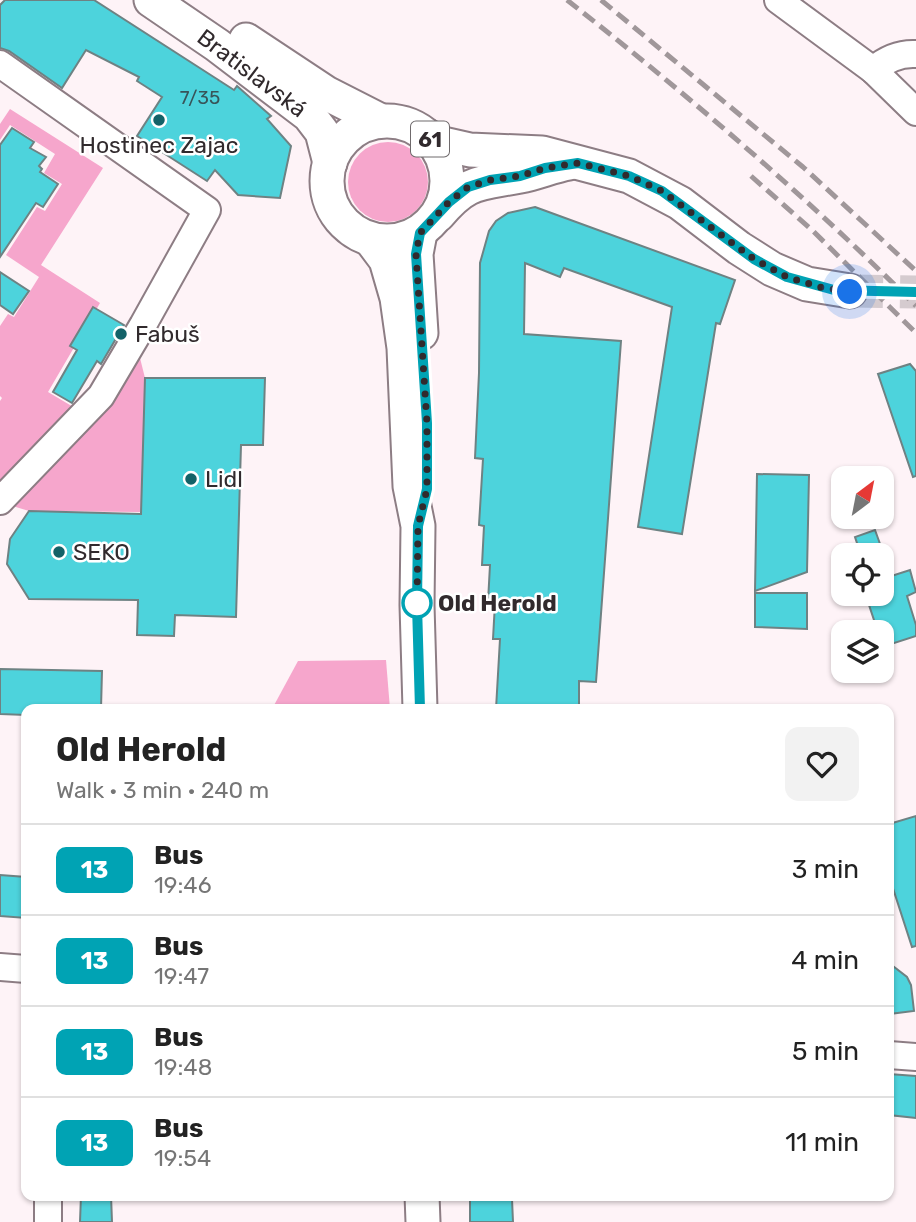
<!DOCTYPE html>
<meta charset="utf-8">
<style>
:root{--surface:#fff;--page:#f2f2f2;--text:#222;--muted:#767676;--line:#e0e0e0}
body{margin:0;font-family:Rubik,sans-serif;background:var(--page);color:var(--text);height:100vh;display:flex;flex-direction:column;font-size:26px;white-space:nowrap}
*{box-sizing:border-box;margin:0}
p{font-size:23px;color:var(--muted)}
.icon{flex:none;width:38px;height:38px;fill:none;stroke:currentColor;stroke-width:2;stroke-linecap:round;stroke-linejoin:round}
.map{position:relative;flex:1;overflow:hidden}
.panel{position:absolute;left:21px;top:704px;width:873px;height:497px;display:flex;flex-direction:column;background:var(--surface);border-radius:14px;box-shadow:0 2px 5px #0004}
.panel>*{flex:none}
.badge{padding:0 14px;border-radius:10px;font-size:24px;line-height:46px}
.needle{width:46px;rotate:32deg}
.fabs{position:absolute;left:831px;top:466px;display:grid;gap:14px}
.fabs a{display:grid;place-items:center;width:63px;height:63px;border-radius:14px;background:var(--surface);box-shadow:0 2px 5px #0004;font-size:35px}
.you{position:absolute;width:35px;height:35px;margin:-18px;border:5px solid #fff;border-radius:50%;background:#1a73e8;box-shadow:0 0 0 10px #1a73e833}
.map>.badge{position:absolute;translate:-50% -50%;box-shadow:0 0 0 4px #fff}
.round{display:grid;place-items:center;flex:none;width:74px;height:74px;border-radius:14px;background:var(--page)}
.summary{display:flex;align-items:center;justify-content:space-between;height:119px;padding:0 35px}
h1{font-size:33px;font-weight:700;line-height:52px}
ul{padding:0;list-style:none}
li{display:flex;align-items:center;gap:21px;height:91px;padding:0 35px;border-top:2px solid var(--line)}
li div{flex:1}
li b{display:block;font-size:26px}
li em{font-style:normal}
li .badge{min-width:77px;font-weight:700;text-align:center}
.map>svg:first-child{display:block}
.green{fill:#f6a6cc}
.building{fill:#4dd3dc;stroke:#6e8283;stroke-width:2}
.lines{fill:none;stroke-linecap:round;stroke-linejoin:round}
.major-tunnel{stroke:#d5cbcf;stroke-width:33;stroke-dasharray:33 17;stroke-linecap:butt}
.minor-casing{stroke:#8d7d84;stroke-width:30}
.major-casing{stroke:#8d7d84;stroke-width:37}
.minor{stroke:#fff;stroke-width:26}
.major{stroke:#fff;stroke-width:33}
.rail{stroke:#a0979a;stroke-width:5;stroke-dasharray:14 7;stroke-linecap:butt}
.line-casing{stroke:#fff;stroke-width:16}
.line{stroke:#00a3b4;stroke-width:10}
.walk{stroke:#312a2d;stroke-width:7;stroke-dasharray:0 12.6}
.poi-dot{fill:#136268;stroke:#fff;stroke-width:2.5}
.stop-dot{fill:#fff;stroke:#00a3b4;stroke-width:3.5}
.labels{text-anchor:middle;dominant-baseline:central;stroke-width:5;stroke-linejoin:round;paint-order:stroke}
.number-label{font-size:19px;fill:#385459}
.shield{fill:#fff;stroke:#6f6a6c;stroke-width:2}
.shield-label{font-size:21px;font-weight:bold;fill:#312a2d}
.street-label{font-size:23px;fill:#312a2d;stroke:#fff}
.poi-label{font-size:23px;fill:#312a2d;stroke:#fff;text-anchor:start}
.stop-label{font-size:23px;font-weight:bold;fill:#312a2d;stroke:#fff;text-anchor:start}
</style>
<div class="map">
<svg width="916" height="1222" viewBox="0 0 916 1222">
<rect width="100%" height="100%" fill="#fef3f7"/>
<g class="green">
<polygon points="10,109 103,168 41,265 100,303 48,392 75,408 0,487 0,401 2,398 0,396 0,326 8,314 14,317 39,277 6,255 37,207 45,211 62,184 44,173 55,154 10,125 0,140 0,124"/>
<circle cx="388" cy="182" r="40"/>
<polygon points="138,350 145,378 141,512 29,511 6,504 88,430"/>
<polygon points="386,660 390,709 272,709 298,661"/>
</g>
<g class="building">
<polygon points="5,0 94,0 234,90 237,86 271,116 267,119 291,146 280,198 238,195 215,170 207,181 137,136 162,97 137,81 139,77 86,50 62,88 9,51 0,48 0,5"/>
<polygon points="12,128 34,142 30,148 46,157 39,166 42,169 40,172 58,184 43,207 36,203 0,257 0,145"/>
<polygon points="535,207 735,280 720,324 716,323 682,534 638,527 672,307 564,268 560,277 525,263 524,334 621,341 596,682 579,681 579,709 496,709 500,639 493,639 495,603 488,602 490,565 482,565 484,526 479,525 483,459 475,458 479,373 480,263 489,231 496,221 508,213"/>
<polygon points="0,272 29,291 13,314 0,305"/>
<polygon points="93,307 124,325 101,364 97,361 72,403 53,392 77,350 70,346"/>
<polygon points="910,364 916,371 916,476 913,477 878,374"/>
<polygon points="145,378 265,378 263,445 241,445 236,617 175,615 174,636 137,635 138,600 29,599 7,564 10,539 29,511 141,514"/>
<polygon points="757,474 809,475 807,572 755,591"/>
<polygon points="875,530 884,555 861,555 855,537"/>
<polygon points="910,570 916,592 907,596 916,625 916,636 882,647 882,632 878,632 865,593 882,593 882,579"/>
<polygon points="755,593 807,593 807,629 755,627"/>
<polygon points="0,669 102,671 101,709 26,709 26,715 0,714"/>
<polygon points="916,816 916,946 912,947 889,876 889,824"/>
<polygon points="0,875 26,877 26,918 0,916"/>
<polygon points="889,963 907,977 911,985 914,1011 889,1014"/>
<polygon points="889,1074 916,1076 916,1118 889,1115"/>
<polygon points="81,1195 111,1195 112,1222 80,1222"/>
<polygon points="470,1199 512,1199 513,1222 470,1222"/>
</g>
<g class="lines">
<polyline class="major-tunnel" points="850,291 916,292"/>
<defs>
<g id="minor">
<polyline points="778,0 873,70 916,112"/>
<polyline points="0,64 207,210 143,325 101,396 0,501"/>
<path d="M873,70C886,59 899,53 916,54"/>
<polyline points="0,967 26,969"/>
<polyline points="889,1055 916,1057"/>
<polyline points="48,1195 48,1222"/>
</g>
<g id="major">
<polyline points="151,0 217,45 309,115 322,132 330,163"/>
<polyline points="246,40 326,93 379,120"/>
<circle cx="387" cy="181" r="60"/>
<polyline points="427,136 439,143 470,150 542,153 629,176 680,203 739,248 772,269 807,284 850,291"/>
<path d="M438,215C467,180 479,184 520,176C537,173 552,166 569,163"/>
<polyline points="420,233 416,254 421,333"/>
<polyline points="371,240 386,260 397,298 404,348 410,486 418,526 417,605 420,709"/>
<polyline points="422,1195 423,1222"/>
</g>
</defs>
<use href="#minor" class="minor-casing"/>
<use href="#major" class="major-casing"/>
<use href="#minor" class="minor"/>
<use href="#major" class="major"/>
<g class="rail">
<path d="M567,0C688,95 807,197 916,306"/>
<polyline points="601,0 803,167 916,271"/>
<polyline points="751,176 812,230 916,333"/>
</g>
</g>
<g class="lines">
<defs>
<polyline id="line" points="420,709 417,605 418,526 427,489 427,423 416,254 420,233 449,202 468,187 490,180 520,176 545,168 578,163 629,176 662,191 754,259 787,277 834,290 916,292"/>
</defs>
<use href="#line" class="line-casing"/>
<use href="#line" class="line"/>
<polyline class="walk" points="417,603 417,605 418,526 427,489 427,423 416,254 420,233 449,202 468,187 490,180 520,176 545,168 578,163 629,176 662,191 754,259 787,277 820,287 850,292"/>
</g>
<g class="poi-dot">
<circle cx="159" cy="120" r="7"/>
<circle cx="121" cy="334" r="7"/>
<circle cx="191" cy="479" r="7"/>
<circle cx="59" cy="552" r="7"/>
</g>
<circle class="stop-dot" cx="417" cy="603" r="14"/>
<g class="labels">
<g class="number-label">
<text x="200" y="97">7/35</text>
</g>
<rect class="shield" x="411" y="121.5" width="38" height="35" rx="5"/>
<g class="shield-label">
<text x="430" y="139">61</text>
</g>
<g class="street-label">
<text transform="translate(252 73) rotate(37)">Bratislavská</text>
</g>
<g class="poi-label">
<text x="159" y="145" text-anchor="middle">Hostinec Zajac</text>
<text x="135" y="334">Fabuš</text>
<text x="205" y="479">Lidl</text>
<text x="73" y="552">SEKO</text>
</g>
<g class="stop-label">
<text x="438" y="603">Old Herold</text>
</g>
</g>
</svg>
<div class="fabs">
<a><svg class="needle" viewBox="-14 -14 28 28"><path d="M0-13l5 13h-10z" fill="#e53935"/><path d="M0 13l5-13h-10z" fill="#767676"/></svg></a>
<a><svg class="icon" aria-label="locate" viewBox="0 0 24 24"><circle cx="12" cy="12" r="6"/><path d="M12 2v4M12 18v4M2 12h4M18 12h4"/></svg></a>
<a><svg class="icon" aria-label="layers" viewBox="0 0 24 24"><path d="M12 4l9 5-9 5-9-5zM3 14l9 5 9-5"/></svg></a>
</div>
<div class="you" style="left:850px;top:292px"></div>
<section class="panel">
<div class="summary"><div><h1>Old Herold</h1><p>Walk · 3 min · 240 m</p></div><a class="round"><svg class="icon" aria-label="heart" viewBox="0 0 24 24"><path d="M12 20l-8-8c-3-5 5-10 8-4 3-6 11-1 8 4z"/></svg></a></div>
<ul>
<li><span class="badge" style="background:#00a3b4;color:#fff">13</span><div><b>Bus</b><p>19:46</p></div><em>3 min</em></li>
<li><span class="badge" style="background:#00a3b4;color:#fff">13</span><div><b>Bus</b><p>19:47</p></div><em>4 min</em></li>
<li><span class="badge" style="background:#00a3b4;color:#fff">13</span><div><b>Bus</b><p>19:48</p></div><em>5 min</em></li>
<li><span class="badge" style="background:#00a3b4;color:#fff">13</span><div><b>Bus</b><p>19:54</p></div><em>11 min</em></li>
</ul>
</section>
</div>
